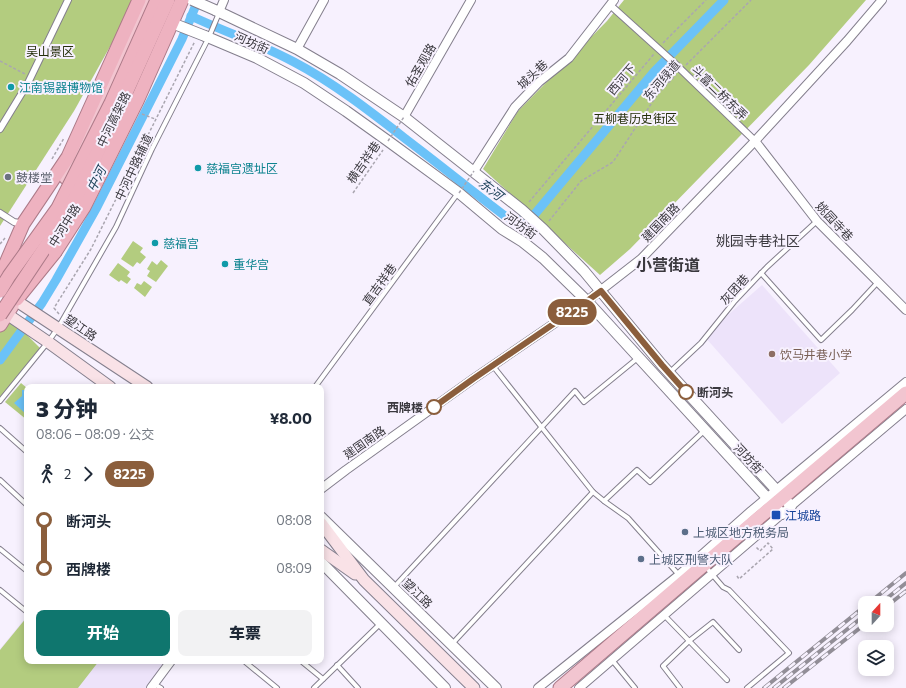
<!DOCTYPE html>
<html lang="zh">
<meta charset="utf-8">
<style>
:root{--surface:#fff;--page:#f2f2f3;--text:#1f2937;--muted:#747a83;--accent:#0f766e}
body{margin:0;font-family:Commissioner,"Noto Sans SC",sans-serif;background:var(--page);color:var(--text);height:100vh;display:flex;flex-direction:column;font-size:15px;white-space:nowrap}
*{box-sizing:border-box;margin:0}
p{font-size:13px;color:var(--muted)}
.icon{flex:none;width:22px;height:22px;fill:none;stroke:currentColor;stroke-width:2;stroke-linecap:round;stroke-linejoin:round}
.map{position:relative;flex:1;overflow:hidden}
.side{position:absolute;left:24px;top:384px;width:300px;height:280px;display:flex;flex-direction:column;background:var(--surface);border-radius:8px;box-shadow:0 2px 10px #0003}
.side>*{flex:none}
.badge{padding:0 8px;border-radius:13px;font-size:14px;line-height:26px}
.needle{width:26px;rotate:21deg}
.fabs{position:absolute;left:858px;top:596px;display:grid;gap:8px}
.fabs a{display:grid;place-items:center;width:36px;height:36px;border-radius:8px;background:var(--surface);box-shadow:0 2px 10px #0003;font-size:20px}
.map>.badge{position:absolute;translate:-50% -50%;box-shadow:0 0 0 2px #fff}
.legs{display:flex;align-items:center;gap:6px;height:44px;padding:0 12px;font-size:13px}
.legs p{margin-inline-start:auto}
.overview{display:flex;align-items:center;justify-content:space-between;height:68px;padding:0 12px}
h1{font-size:22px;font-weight:800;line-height:30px}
.cta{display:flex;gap:8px;margin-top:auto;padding:8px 12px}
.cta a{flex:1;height:46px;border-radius:8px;background:var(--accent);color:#fff;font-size:16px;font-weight:800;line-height:46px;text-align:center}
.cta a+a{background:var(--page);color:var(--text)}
ul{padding:0 12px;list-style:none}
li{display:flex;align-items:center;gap:14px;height:48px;font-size:15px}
li i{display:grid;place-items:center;width:6px;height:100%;margin:0 5px;background:currentColor}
li i::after{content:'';width:10px;height:10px;margin:-5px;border:3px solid;border-radius:50%;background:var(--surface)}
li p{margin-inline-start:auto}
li:first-child i{background:linear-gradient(#0000 50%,currentColor 0)}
li:last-child i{background:linear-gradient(currentColor 50%,#0000 0)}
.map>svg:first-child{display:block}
.built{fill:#ede3fa}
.green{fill:#b3cc7f}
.water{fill:#6bc2f8}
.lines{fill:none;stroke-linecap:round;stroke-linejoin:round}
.canal{stroke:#6bc2f8;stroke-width:9}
.service-casing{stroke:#847f8d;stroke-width:6}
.pedestrian-casing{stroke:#847f8d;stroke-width:8}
.minor-casing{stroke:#847f8d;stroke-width:10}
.tertiary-casing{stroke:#847f8d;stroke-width:12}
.secondary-casing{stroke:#847f8d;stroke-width:13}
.primary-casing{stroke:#ac7a88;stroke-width:15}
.trunk-casing{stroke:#ac7a88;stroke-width:15}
.path{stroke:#aaa6b0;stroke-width:1.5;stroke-dasharray:3 2;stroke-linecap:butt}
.service{stroke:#fff;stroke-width:4}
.pedestrian{stroke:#fff;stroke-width:6}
.minor{stroke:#fff;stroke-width:8}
.tertiary{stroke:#fff;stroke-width:10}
.secondary{stroke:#f9e2e7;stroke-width:11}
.primary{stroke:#f2c5d0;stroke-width:13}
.trunk{stroke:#eeb2c0;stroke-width:13}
.rail-casing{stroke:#928e97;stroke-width:4}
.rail{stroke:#f7f1fe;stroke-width:2.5;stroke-dasharray:8;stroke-linecap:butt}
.tertiary-bridge-casing{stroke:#847f8d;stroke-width:12;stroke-linecap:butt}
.trunk-bridge-casing{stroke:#ac7a88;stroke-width:15;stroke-linecap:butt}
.path-bridge{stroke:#aaa6b0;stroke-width:1.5;stroke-dasharray:3 2;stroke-linecap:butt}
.tertiary-bridge{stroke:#fff;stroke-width:10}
.trunk-bridge{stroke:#eeb2c0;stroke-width:13}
.line-1-casing{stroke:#fff;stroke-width:9}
.line-1{stroke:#8b5e3c;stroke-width:6}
.culture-dot{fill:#0f9aa8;stroke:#f7f1fe;stroke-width:1.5}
.worship-dot{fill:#6b7280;stroke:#f7f1fe;stroke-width:1.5}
.education-dot{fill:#8d6e63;stroke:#f7f1fe;stroke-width:1.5}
.stop-1-dot{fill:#fff;stroke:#8b5e3c;stroke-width:2}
.transit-dot{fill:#1a4fb4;stroke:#f7f1fe;stroke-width:1.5}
.service-dot{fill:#5c6f8a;stroke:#f7f1fe;stroke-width:1.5}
.labels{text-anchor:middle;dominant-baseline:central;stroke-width:4;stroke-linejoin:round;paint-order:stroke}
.street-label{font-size:12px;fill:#3a383e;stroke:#f7f1fe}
.park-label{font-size:12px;fill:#242e0a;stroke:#f7f1fe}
.culture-label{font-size:12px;fill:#0d838f;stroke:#f7f1fe;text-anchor:start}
.worship-label{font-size:12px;fill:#5b616d;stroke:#f7f1fe;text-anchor:start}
.education-label{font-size:12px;fill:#785e54;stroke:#f7f1fe;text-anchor:start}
.stop-label{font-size:12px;font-weight:bold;fill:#3a383e;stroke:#f7f1fe;text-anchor:start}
.transit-label{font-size:12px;fill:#164399;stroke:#f7f1fe;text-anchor:start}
.service-label{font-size:12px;fill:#4e5e75;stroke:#f7f1fe;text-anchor:start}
.water-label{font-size:13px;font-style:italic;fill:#1e435a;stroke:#f7f1fe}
.quarter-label{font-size:14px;fill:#3a383e;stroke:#f7f1fe}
.district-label{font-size:16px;font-weight:bold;fill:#3a383e;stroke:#f7f1fe}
</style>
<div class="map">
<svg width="906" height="688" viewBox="0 0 906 688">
<rect width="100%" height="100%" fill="#f7f1fe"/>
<g class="built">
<polygon points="762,285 840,373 782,424 704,336"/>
<polygon points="27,616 27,661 171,661 151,688 0,688 0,649"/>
</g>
<g class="green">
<polygon points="0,0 136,0 74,111 0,226"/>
<polygon points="624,0 866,0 809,65 630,249 600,275 483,169 518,111 607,21"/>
<polygon points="133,241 143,248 140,252 146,257 140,264 137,262 133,267 121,259"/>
<polygon points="161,260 168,266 156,282 147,276 150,271 147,269 152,261 157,265"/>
<polygon points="118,263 130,272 127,276 131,279 127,284 121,280 119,282 109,275"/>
<polygon points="144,281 152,287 145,297 134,288 137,283 141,285"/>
<polygon points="7,318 19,330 0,354 0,329"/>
<polygon points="24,332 42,350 0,401 0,363"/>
<polygon points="21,383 27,388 27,420 5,402"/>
<polygon points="27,617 27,661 99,661 78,688 0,688 0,650"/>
</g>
<polygon class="water" points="22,390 24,390 27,392 27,415 14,403 22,396"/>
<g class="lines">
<g class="canal">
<path d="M191,16C225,32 261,44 294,62C334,83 371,112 407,140C440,165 472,191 505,216L519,221L534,215L654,72L724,0"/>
<polyline points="0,360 42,303 56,280 97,207 182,39 198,0"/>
</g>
<defs>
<g id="service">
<polyline points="761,273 821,340 852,310 878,282"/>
<polyline points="493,366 593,492 604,501 628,518 679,575"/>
<polyline points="669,373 701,343 734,302 767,267 817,221"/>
<polyline points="315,387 458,193"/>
<polyline points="0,401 48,342 58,328 116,227 152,149 209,37 219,13"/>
<polyline points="0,428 27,452"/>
<polyline points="0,480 27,505"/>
<polyline points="604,501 637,470 650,482 705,430"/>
<polyline points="0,549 27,571"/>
<polyline points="705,566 723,587 729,590 789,653 747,688"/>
<polyline points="394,587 575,391 584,402 639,357"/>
<polyline points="0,590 27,612"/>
<polyline points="664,615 727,680"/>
<polyline points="452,644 593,492"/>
<polyline points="612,660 635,688"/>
<polyline points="244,661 277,688"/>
<polyline points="301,661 323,679"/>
<polyline points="337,665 358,688"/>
<polyline points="154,684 161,688"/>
<polyline points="314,688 381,623"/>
<polyline points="680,688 663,666 689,641 713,622 739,650"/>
</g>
<g id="pedestrian">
<polyline points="610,5 671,60 755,141"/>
<polyline points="0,129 28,83 68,0"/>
<polyline points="0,213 14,222 23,224"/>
</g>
<g id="minor">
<polyline points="219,12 224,0"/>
<polyline points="297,49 324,0"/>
<polyline points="404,117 471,0"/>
<polyline points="755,141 817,221 906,310"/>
<polyline points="474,171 515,107 539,82 569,58 614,0"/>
<polyline points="321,489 346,470 473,379 587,301 641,259 755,141 847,41 882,0"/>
<polyline points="151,688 171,661"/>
<polyline points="538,688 679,575 751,511 906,382"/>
<polyline points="579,688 791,506 906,409"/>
</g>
<g id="tertiary">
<polyline points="215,10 297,49 340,74 404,117 522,210 543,229 584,271 662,365 791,506"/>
<polyline points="205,36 257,58 304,83 346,111 388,141 459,193 502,229 523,242 543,258 587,301 782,514"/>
<polyline points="321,517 496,688"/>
<polyline points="321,562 445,688"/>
</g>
<g id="secondary">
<polyline points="9,296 147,387"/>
<polyline points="1,310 48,342 110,387"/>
<polyline points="321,523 364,580 474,688"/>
<polyline points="321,550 355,574"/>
</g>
<g id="primary">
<polyline points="66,178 104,99 149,0"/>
<polyline points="0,325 12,306"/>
<polyline points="560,688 755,521 906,393"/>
</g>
<g id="trunk">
<polyline points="0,277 23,224 68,157 139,0"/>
<polyline points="17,299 55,252"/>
</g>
</defs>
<use href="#service" class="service-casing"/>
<use href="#pedestrian" class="pedestrian-casing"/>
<use href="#minor" class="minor-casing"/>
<use href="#tertiary" class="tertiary-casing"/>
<use href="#secondary" class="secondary-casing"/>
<use href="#primary" class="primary-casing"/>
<use href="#trunk" class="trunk-casing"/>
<g class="path">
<polyline points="663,43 706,0"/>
<polyline points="0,61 25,74"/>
<polyline points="686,65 751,0"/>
<polyline points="142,114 155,119"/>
<polyline points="52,159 64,138"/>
<polyline points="353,193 383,150"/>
<polyline points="529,202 654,54"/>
<polyline points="549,221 581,181 613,162 657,95 676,75"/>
<polyline points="0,244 5,238"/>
<polyline points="59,314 54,308 91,249 195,41"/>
<polyline points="737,576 739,579 773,549 768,543 760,551 756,547"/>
</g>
<use href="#service" class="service"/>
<use href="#pedestrian" class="pedestrian"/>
<use href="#minor" class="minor"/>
<use href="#tertiary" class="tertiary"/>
<use href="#secondary" class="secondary"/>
<use href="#primary" class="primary"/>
<use href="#trunk" class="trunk"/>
<defs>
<g id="rail">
<polyline points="869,603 906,573"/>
<polyline points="881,603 906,583"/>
<polyline points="887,606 906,591"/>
<polyline points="764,688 865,606"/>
<polyline points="774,688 865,615"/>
<polyline points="784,688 865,624"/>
</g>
</defs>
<use href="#rail" class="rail-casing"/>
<use href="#rail" class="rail"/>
<defs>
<g id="tertiary-bridge">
<polyline points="192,0 215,10"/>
<polyline points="177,25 205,36"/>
</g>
<g id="trunk-bridge">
<polyline points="55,252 84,207 137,101 182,0"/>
<polyline points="0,291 9,276 58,208 111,103 157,0"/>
<polyline points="0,315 68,213 120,106 168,0"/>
</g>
</defs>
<use href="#tertiary-bridge" class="tertiary-bridge-casing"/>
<use href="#trunk-bridge" class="trunk-bridge-casing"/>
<g class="path-bridge">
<polyline points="388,141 404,117"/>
<polyline points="459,193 474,171"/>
</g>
<use href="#tertiary-bridge" class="tertiary-bridge"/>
<use href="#trunk-bridge" class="trunk-bridge"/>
</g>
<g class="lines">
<defs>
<polyline id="line-1" points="434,407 473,379 587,301 601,291 662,365 686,392"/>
</defs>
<use href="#line-1" class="line-1-casing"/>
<use href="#line-1" class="line-1"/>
</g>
<g class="culture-dot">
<circle cx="11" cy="87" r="4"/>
<circle cx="198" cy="168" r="4"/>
<circle cx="155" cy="243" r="4"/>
<circle cx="225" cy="264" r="4"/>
</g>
<circle class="worship-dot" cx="8" cy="177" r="4"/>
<circle class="education-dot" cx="772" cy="354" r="4"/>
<g class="stop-1-dot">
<circle cx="686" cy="392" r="7"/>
<circle cx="434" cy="407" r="7"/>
</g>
<rect class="transit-dot" x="771" y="510" width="10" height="10" rx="2"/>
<g class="service-dot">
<circle cx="685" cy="532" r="4"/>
<circle cx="641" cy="559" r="4"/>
</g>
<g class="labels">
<g class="street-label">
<text transform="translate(252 42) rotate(24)">河坊街</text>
<text transform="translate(420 65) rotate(-60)">佑圣观路</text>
<text transform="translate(532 74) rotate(-43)">城头巷</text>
<text transform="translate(621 79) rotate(-50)">西河下</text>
<text transform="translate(661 80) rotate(-49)">东河绿道</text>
<text transform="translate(720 92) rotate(44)">斗富二桥东弄</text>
<text transform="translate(113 119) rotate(-64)">中河高架路</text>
<text transform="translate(363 162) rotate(-55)">横吉祥巷</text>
<text transform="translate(133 167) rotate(-65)">中河中路辅道</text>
<text transform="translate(835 221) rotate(47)">姚园寺巷</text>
<text transform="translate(660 222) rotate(-46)">建国南路</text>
<text transform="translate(64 225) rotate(-58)">中河中路</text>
<text transform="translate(521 225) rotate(36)">河坊街</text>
<text transform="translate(379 284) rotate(-54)">直吉祥巷</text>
<text transform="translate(734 289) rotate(-48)">灰团巷</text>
<text transform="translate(81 327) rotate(34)">望江路</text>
<text transform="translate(364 442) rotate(-35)">建国南路</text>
<text transform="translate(749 458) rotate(47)">河坊街</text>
<text transform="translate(418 593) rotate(44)">望江路</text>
</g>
<g class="park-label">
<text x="50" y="51">吴山景区</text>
<text x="635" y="118">五柳巷历史街区</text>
</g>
<g class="culture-label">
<text x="19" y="87">江南锡器博物馆</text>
<text x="206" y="168">慈福宫遗址区</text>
<text x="163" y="243">慈福宫</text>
<text x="233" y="264">重华宫</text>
</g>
<g class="worship-label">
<text x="16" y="177">鼓楼堂</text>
</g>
<g class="education-label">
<text x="780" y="354">饮马井巷小学</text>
</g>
<g class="stop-label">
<text x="697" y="392">断河头</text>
<text x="423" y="407" text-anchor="end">西牌楼</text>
</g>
<g class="transit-label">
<text x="785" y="515">江城路</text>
</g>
<g class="service-label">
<text x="693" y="532">上城区地方税务局</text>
<text x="649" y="559">上城区刑警大队</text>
</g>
<g class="water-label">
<text transform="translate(96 179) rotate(-63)">中河</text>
<text transform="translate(491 189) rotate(38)">东河</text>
</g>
<g class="quarter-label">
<text x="758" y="240">姚园寺巷社区</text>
</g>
<g class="district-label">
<text x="668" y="264">小营街道</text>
</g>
</g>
</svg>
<div class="fabs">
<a><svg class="needle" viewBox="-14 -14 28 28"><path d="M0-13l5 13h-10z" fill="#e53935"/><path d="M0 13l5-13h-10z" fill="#747a83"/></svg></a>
<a><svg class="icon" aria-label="layers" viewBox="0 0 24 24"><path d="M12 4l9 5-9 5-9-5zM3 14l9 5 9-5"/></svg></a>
</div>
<b class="badge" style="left:572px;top:312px;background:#8b5e3c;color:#fff">8225</b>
<section class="side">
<div class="overview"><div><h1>3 分钟</h1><p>08:06 – 08:09 · 公交</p></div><b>¥8.00</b></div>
<div class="legs"><svg class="icon" aria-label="walk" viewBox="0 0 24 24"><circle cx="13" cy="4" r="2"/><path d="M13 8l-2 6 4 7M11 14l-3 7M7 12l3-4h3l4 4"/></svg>2<svg class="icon" aria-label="forward" viewBox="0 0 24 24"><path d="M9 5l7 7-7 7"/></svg><b class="badge" style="background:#8b5e3c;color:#fff">8225</b></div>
<ul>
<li><i style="color:#8b5e3c"></i><b>断河头</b><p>08:08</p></li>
<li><i style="color:#8b5e3c"></i><b>西牌楼</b><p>08:09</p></li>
</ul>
<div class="cta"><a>开始</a><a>车票</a></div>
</section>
</div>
